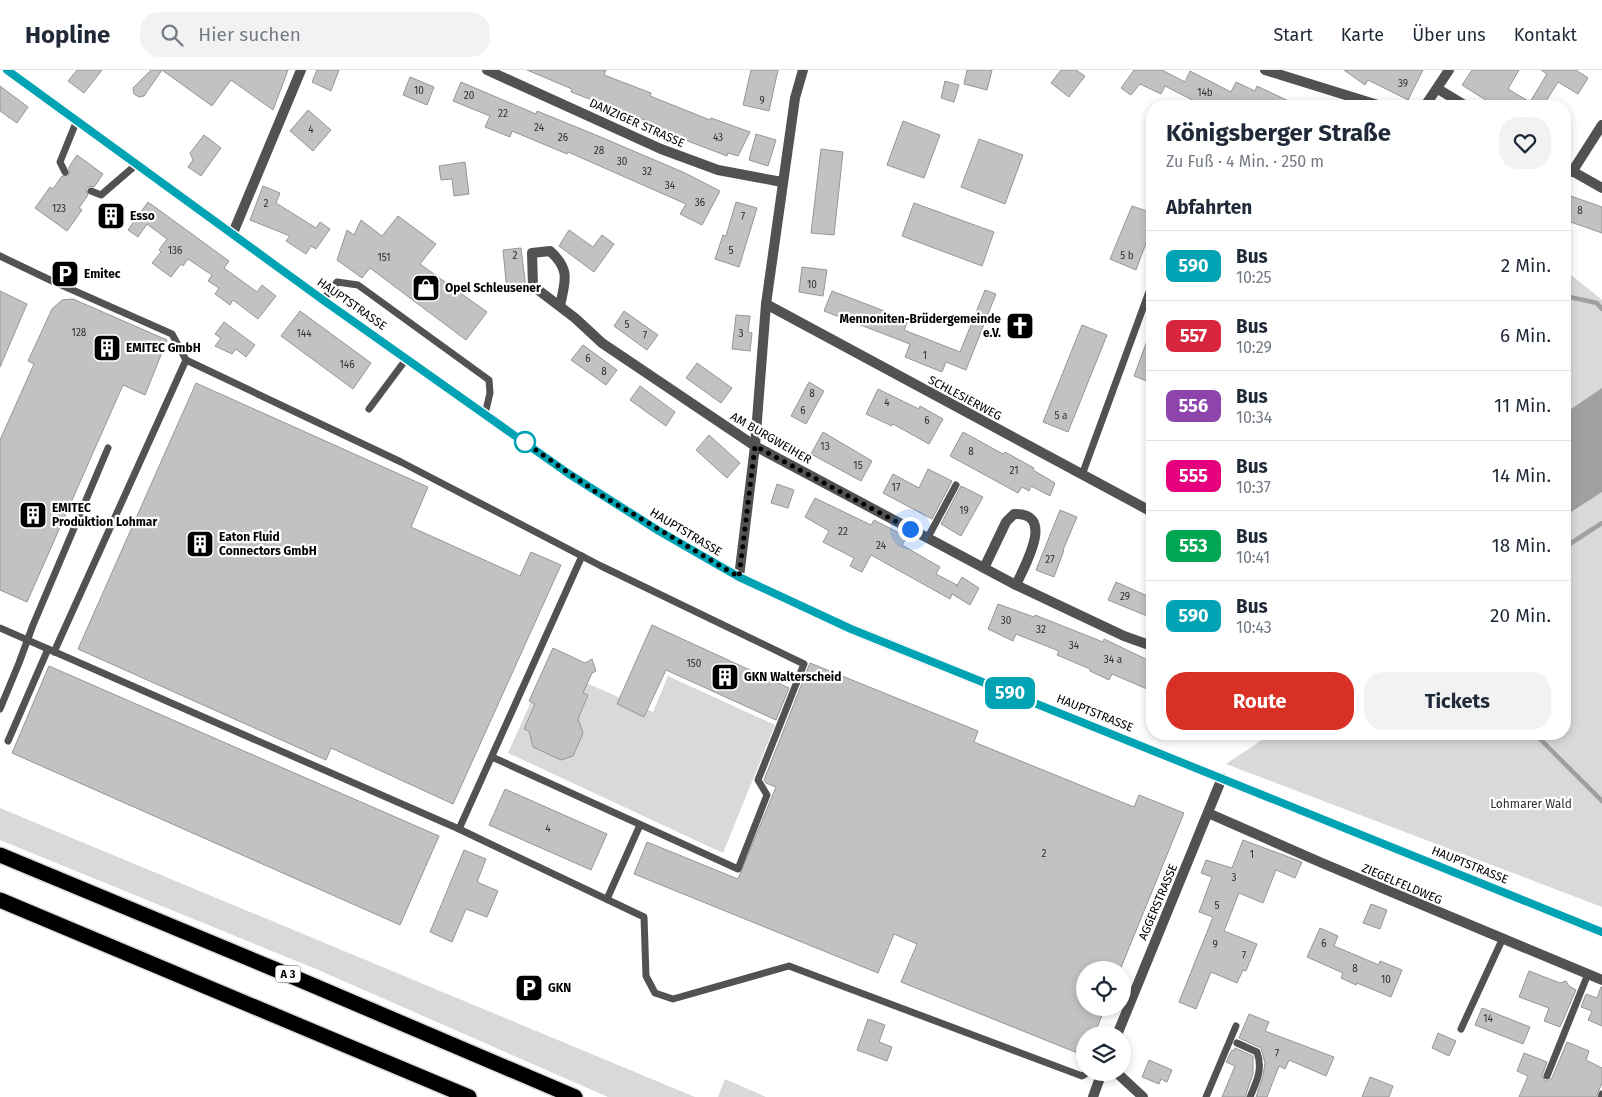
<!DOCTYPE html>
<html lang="de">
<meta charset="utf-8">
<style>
:root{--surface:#fff;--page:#f2f2f3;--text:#1f2937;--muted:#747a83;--line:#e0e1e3;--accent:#d93025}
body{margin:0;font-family:"Fira Sans",sans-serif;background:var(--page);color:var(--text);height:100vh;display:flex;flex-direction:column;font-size:19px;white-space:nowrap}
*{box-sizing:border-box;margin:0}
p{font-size:16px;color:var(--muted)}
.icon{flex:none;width:28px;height:28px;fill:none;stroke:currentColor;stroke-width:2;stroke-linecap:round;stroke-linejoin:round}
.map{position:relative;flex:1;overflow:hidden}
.panel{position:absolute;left:1146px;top:30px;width:425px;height:640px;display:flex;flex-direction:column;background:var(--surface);border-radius:20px;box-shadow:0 2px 8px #0003}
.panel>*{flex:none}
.badge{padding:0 10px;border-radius:8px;font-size:18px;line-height:32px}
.controls{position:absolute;left:1076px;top:891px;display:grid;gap:10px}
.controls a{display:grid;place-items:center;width:55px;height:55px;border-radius:50%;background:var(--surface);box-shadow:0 2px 8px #0003;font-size:25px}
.you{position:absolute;width:25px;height:25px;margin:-12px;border:4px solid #fff;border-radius:50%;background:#1a73e8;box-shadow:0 0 0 8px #1a73e833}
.map>.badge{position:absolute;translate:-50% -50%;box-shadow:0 0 0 2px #fff}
h2{padding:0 20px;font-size:19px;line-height:45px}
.round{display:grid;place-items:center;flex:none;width:52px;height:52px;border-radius:20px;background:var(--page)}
.overview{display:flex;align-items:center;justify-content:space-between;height:85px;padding:0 20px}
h1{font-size:24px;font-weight:700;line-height:38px}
.action{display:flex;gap:10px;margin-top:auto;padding:10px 20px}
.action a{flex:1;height:58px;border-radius:20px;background:var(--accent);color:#fff;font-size:20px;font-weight:700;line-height:58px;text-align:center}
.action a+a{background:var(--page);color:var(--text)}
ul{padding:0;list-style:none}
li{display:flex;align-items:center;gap:15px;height:70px;padding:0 20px;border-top:1px solid var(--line)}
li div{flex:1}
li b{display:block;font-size:19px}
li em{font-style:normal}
li .badge{min-width:55px;font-weight:700;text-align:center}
header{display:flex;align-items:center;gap:30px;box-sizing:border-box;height:70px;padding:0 25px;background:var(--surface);border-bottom:1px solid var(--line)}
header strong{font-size:24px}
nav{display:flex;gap:28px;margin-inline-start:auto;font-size:18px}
.search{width:350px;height:45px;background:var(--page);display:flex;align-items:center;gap:12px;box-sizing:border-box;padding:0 18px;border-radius:20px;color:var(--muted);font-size:19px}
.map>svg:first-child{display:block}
.green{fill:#d9d9d9}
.water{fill:#a0a0a0}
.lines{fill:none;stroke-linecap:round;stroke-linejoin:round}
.stream{stroke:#a0a0a0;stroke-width:4.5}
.building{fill:#c2c2c2;stroke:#969696}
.highway-casing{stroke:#dbdbdb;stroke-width:18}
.lane{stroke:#525252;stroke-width:7}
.street{stroke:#525252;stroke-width:10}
.secondary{stroke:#1f1f1f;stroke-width:10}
.highway{stroke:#000;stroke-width:15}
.line-casing{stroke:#fff;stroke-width:11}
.line{stroke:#00a3b4;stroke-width:8}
.walk{stroke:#000;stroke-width:5;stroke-dasharray:0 9}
.stop-dot{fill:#fff;stroke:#00a3b4;stroke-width:2.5}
.labels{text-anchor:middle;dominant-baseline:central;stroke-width:4.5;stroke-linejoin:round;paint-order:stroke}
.number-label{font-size:10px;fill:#303030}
.shield{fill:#fff;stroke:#4c4c4c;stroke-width:1}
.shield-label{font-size:11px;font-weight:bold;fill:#000}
.street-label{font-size:12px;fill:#000;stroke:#fff}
.poi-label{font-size:12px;font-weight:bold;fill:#000;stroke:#fff;text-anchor:start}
.park-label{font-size:12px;fill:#303030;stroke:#fff}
</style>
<header>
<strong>Hopline</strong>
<div class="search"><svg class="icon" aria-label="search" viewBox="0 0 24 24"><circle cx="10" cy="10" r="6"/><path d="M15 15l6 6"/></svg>Hier suchen</div>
<nav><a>Start</a><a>Karte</a><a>Über uns</a><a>Kontakt</a></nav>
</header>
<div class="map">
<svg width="1602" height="1027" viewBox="0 0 1602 1027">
<rect width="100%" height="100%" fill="#fff"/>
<g class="green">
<polygon points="1565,200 1602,230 1602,318 1565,343"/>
<polygon points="1602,422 1602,837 1226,694 1271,664 1565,664 1565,446"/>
<polygon points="547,596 653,642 668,606 775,655 723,783 508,683"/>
<polygon points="0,738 695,1027 608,1027 316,899 0,770"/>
<polygon points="725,1009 766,1027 718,1027"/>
</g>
<polygon class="water" points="1602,318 1602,422 1565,446 1565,343"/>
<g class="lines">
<g class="stream">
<polyline points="1565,226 1597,233 1602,239"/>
<polyline points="1565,477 1602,453"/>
<polyline points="1535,664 1602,731"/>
</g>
</g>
<g class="building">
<polygon points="77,0 102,0 84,23 68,11"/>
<polygon points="151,0 288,0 273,40 231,10 212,36 162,0 144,26 139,27 134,24 133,18"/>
<polygon points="317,0 339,0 331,21 312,12"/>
<polygon points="527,0 606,0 604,5 651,23 650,26 710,50 711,48 750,62 738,86 728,83 727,86 646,55 647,51 571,22 572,19"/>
<polygon points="751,0 778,0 769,41 743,35"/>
<polygon points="967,0 992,0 987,20 964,14"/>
<polygon points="1061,0 1076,0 1085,6 1069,27 1051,13"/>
<polygon points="1134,0 1162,0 1185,12 1190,1 1231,22 1236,12 1255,21 1257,16 1299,36 1204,36 1165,16 1161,24 1140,14 1131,25 1121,18"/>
<polygon points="1344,0 1423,0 1408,30 1368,10 1365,15"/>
<polygon points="1472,0 1519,0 1508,19 1530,32 1547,4 1541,0 1576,0 1588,8 1578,24 1558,12 1543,36 1495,36 1462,15"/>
<polygon points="410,7 434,17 427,35 403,25"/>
<polygon points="945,11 959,15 954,32 941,28"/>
<polygon points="461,12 536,44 537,41 596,65 685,103 720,121 702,155 680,144 686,134 568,82 567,84 512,61 510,67 485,57 490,46 453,31"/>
<polygon points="0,16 28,37 17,53 0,41"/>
<polygon points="308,40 331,60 313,81 290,61"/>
<polygon points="903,51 940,65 924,108 887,95"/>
<polygon points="756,64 776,70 768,96 749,90"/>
<polygon points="204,65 221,78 201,106 188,97 193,90 190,83"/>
<polygon points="979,69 1023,85 1005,134 961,117"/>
<polygon points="821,79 843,82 834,165 811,163"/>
<polygon points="77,85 103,104 94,117 90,116 86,119 88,125 79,138 82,140 67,161 35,138 50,117 53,119 62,106 69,105 69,97"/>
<polygon points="465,92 469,124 454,126 452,109 441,110 439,96"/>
<polygon points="263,116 280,123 276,133 316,158 320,152 330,159 316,179 311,176 306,184 286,171 290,166 250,150"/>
<polygon points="1568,125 1602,137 1602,163 1565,150 1565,135"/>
<polygon points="148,132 229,191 224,198 257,222 262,215 276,226 258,249 233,230 230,235 215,224 219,218 208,211 212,205 188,189 183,196 181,194 171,207 152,193 161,182 159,180 167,169 147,154 138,167 128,160"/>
<polygon points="736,132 757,138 739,197 715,189 723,165 726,166"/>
<polygon points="914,133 994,162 982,196 902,166"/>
<polygon points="1132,136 1152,143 1152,157 1136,200 1110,189"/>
<polygon points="398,146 436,174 420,194 487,242 466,270 370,198 362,208 337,190 347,160 354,165 361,150 382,166"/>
<polygon points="569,160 593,177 602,165 614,174 594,202 559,176"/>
<polygon points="521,178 526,219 507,221 503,180"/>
<polygon points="802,197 827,200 823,226 799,222"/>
<polygon points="985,220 996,224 966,300 946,292 942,302 905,287 910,274 824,241 832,221 908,250 904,260 960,282"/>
<polygon points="0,221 27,234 0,297"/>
<polygon points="73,229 167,270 145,325 123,315 27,532 0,520 0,370 34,294 28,291 52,239 62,230"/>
<polygon points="300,241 371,293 353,319 281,266"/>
<polygon points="624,241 658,265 647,280 614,256"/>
<polygon points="736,245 750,246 748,262 752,263 750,281 732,279"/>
<polygon points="224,252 255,275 246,287 236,279 232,284 215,276 221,268 215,264"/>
<polygon points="1082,255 1107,265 1068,362 1043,352"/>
<polygon points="1151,260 1152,260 1152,313 1134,306"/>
<polygon points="583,275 617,300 606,315 571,290"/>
<polygon points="697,293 732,318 721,333 686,308"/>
<polygon points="809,312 824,321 806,354 791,346"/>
<polygon points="196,313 428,417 411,457 520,506 531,482 561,495 453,734 331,678 326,690 78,579"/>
<polygon points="640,316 675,342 666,356 630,330"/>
<polygon points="878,319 919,339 920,336 943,349 929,374 893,354 892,356 866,344"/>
<polygon points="823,362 872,391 861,411 811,384"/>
<polygon points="963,362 1003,384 1005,382 1034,398 1033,400 1055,413 1050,426 1031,416 1029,421 1022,417 1018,423 950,386"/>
<polygon points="709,365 740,393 727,408 696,380"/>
<polygon points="928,399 952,411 932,449 883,423 893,404 919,418"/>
<polygon points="777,414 794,420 788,438 771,433"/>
<polygon points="961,416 983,427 961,466 941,454"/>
<polygon points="815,428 871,455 874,450 907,467 902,475 940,497 936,504 957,515 956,517 962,507 979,518 970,535 952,524 950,529 871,485 862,502 850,496 854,488 823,472 829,461 805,447"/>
<polygon points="1060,440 1077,447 1063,480 1064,480 1054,507 1036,500"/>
<polygon points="1116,512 1152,528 1152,548 1108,530"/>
<polygon points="998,534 1034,547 1035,545 1103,572 1104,569 1152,592 1152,621 1112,604 1109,610 1090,601 1090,599 1057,585 1059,581 1016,564 1013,571 988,559"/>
<polygon points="652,555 789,618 776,650 666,600 644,647 617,634"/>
<polygon points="553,578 585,593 592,589 596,601 592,603 583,623 588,625 578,649 583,663 573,686 561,690 533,677 529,661 524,659 535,634 529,631"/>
<polygon points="810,593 978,661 974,672 1134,737 1139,725 1184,743 1120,900 1085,900 1085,938 1105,938 1094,965 1085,965 1085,986 901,912 917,874 894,864 878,903 634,804 647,772 738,809 776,717 766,713 764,710"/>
<polygon points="49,596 439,766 400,855 12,683"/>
<polygon points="505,719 607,764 591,800 489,755"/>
<polygon points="1243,770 1302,792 1295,808 1276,800 1263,833 1239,823 1224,861 1257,874 1246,901 1243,900 1237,913 1211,902 1196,939 1179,932 1213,847 1199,842 1212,807 1201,803 1206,790 1232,798"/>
<polygon points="464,780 486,789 477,812 498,821 487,847 466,839 452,872 430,862"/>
<polygon points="1371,834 1387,840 1380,859 1363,853"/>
<polygon points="1320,858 1338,866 1334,876 1379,895 1380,891 1402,900 1391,927 1357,913 1356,915 1341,908 1343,903 1307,887"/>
<polygon points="1529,901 1560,913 1566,911 1569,916 1576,920 1560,957 1544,951 1549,938 1519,927"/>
<polygon points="1601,917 1602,917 1602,956 1588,950 1592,941 1581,937 1586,924 1597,928"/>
<polygon points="1482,938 1530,957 1523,974 1475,955"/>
<polygon points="1249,944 1269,952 1265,961 1334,987 1326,1006 1289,990 1285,999 1279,996 1267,1027 1256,1027 1263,1006 1265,993 1261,978 1239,968"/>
<polygon points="868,949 885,955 879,972 892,977 887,991 857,980"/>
<polygon points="1438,963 1456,971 1449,986 1432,978"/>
<polygon points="1567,972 1589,981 1586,990 1602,998 1602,1013 1596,1027 1519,1027 1528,1006 1517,1001 1524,983 1547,992 1542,1006 1545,1011 1548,1011 1552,1008"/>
<polygon points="1235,978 1253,986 1253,1004 1245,1027 1222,1027 1235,996 1226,992 1232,980 1234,981"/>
<polygon points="1149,990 1172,1000 1167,1012 1161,1009 1159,1014 1142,1007"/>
<polygon points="1370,1007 1393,1016 1389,1027 1362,1027"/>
</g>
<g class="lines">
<defs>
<g id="highway">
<polyline points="0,785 284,903 575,1027"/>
<polyline points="0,830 469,1027"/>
</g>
</defs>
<use href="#highway" class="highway-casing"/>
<g class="lane">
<polyline points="65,102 60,92 77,50"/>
<polyline points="91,121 101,125 137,94"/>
<polyline points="0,186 50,210 172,264 186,290 401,392 601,496 804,594 758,710 767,725 738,799 492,687"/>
<polyline points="323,230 337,212 358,215 489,310 490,323 485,344"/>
<polyline points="369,339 407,288"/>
<polyline points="1082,405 1150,219 1152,217"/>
<polyline points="927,469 956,415"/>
<polyline points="0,558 459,759 644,847 646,906 655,923 673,929 789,896 1082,1006 1089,1002"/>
<polyline points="54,582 186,290"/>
<polyline points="0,639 19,593 33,555 108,378"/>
<polyline points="8,671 48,579"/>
<polyline points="459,759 582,486"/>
<polyline points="607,829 640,755"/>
<polyline points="1461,959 1502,870"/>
<path d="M1237,973L1257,982C1263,999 1257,1011 1250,1027"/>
<polyline points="1547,1006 1588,904"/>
<polyline points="1206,1027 1236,956"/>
<polyline points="1601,1027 1602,1024"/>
</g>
<g class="street">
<polyline points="487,0 661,79 718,100 782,112"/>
<polyline points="1265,0 1381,36"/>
<polyline points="1438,19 1466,36"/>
<polyline points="1425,36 1449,0"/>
<polyline points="1565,97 1602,118"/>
<polyline points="1572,102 1602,55"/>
<polyline points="233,163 301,0"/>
<polyline points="766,234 1152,442"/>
<path d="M560,236C565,211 571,200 550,181L532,183L533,216L575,248L602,273L755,376L1016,515L1124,566L1152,576"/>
<path d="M984,498L1006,452L1014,444C1056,442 1025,495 1016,515"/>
<polyline points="739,507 755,376 766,234 795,28 803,0"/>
<polyline points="1208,743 1322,793 1602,910"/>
<polyline points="1117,965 1222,708"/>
<polyline points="1116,1002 1143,1027"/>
<polyline points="1093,1027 1102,1002"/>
</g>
<polyline class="secondary" points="7,0 323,230 569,404 659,461 739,507 851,559 1602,862"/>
<use href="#highway" class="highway"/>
</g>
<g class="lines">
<defs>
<polyline id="line" points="7,0 323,230 569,404 659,461 739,507 851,559 1602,862"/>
</defs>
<use href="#line" class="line-casing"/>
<use href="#line" class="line"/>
<polyline class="walk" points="525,372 523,371 596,422 739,507 755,376 910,459"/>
</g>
<defs>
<symbol id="building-square" viewBox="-11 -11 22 22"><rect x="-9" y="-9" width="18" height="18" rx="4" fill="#000" stroke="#fff"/><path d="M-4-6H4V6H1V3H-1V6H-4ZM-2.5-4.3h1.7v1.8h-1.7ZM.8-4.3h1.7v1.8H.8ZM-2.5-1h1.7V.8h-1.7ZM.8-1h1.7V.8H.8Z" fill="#fff"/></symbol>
<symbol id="parking-square" viewBox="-11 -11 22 22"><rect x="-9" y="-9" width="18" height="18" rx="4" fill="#000" stroke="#fff"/><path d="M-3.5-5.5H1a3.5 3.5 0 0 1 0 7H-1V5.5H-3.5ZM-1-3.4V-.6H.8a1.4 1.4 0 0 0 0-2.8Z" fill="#fff"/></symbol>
<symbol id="shop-square" viewBox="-11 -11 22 22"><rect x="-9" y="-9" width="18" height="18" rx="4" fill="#000" stroke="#fff"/><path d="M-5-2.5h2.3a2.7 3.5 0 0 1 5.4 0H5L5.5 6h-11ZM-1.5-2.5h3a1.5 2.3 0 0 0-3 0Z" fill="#fff"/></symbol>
<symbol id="church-square" viewBox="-11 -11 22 22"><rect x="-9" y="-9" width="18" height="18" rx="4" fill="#000" stroke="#fff"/><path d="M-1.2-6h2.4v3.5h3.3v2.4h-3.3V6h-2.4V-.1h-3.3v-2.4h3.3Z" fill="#fff"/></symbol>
</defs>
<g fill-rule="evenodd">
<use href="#building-square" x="95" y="130" width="32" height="32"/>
<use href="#parking-square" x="49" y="188" width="32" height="32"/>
<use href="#shop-square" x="410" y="202" width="32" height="32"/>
<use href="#church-square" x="1004" y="240" width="32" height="32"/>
<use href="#building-square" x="91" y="262" width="32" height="32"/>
<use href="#building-square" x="17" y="429" width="32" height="32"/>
<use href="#building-square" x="184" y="458" width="32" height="32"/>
<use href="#building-square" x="709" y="591" width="32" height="32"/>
<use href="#parking-square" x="513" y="902" width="32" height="32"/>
</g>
<circle class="stop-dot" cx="525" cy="372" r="10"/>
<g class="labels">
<g class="number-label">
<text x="1403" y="14">39</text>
<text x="419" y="21">10</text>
<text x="1205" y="23">14b</text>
<text x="469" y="26">20</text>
<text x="762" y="31">9</text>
<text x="503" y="44">22</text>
<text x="539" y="58">24</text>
<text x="311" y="60">4</text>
<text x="563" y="68">26</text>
<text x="718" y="68">43</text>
<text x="599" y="81">28</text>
<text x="622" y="92">30</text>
<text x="647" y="102">32</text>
<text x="670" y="116">34</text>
<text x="700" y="133">36</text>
<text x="266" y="134">2</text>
<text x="59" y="139">123</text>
<text x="1580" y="141">8</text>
<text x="743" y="147">7</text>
<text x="175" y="181">136</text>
<text x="731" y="181">5</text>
<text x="515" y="186">2</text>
<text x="1127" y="186">5 b</text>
<text x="384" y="188">151</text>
<text x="812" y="215">10</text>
<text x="627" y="255">5</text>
<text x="79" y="263">128</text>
<text x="304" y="264">144</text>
<text x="741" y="264">3</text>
<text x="645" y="266">7</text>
<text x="925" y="286">1</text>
<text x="588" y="289">6</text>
<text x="347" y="295">146</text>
<text x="604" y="302">8</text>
<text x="812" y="324">8</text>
<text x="887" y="333">4</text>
<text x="803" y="341">6</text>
<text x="1061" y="346">5 a</text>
<text x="927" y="351">6</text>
<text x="825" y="377">13</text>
<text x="971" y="382">8</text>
<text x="858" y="396">15</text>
<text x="1014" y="401">21</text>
<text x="896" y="418">17</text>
<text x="964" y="441">19</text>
<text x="843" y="462">22</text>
<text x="881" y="476">24</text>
<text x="1050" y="490">27</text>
<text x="1125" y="527">29</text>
<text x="1006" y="551">30</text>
<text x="1041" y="560">32</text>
<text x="1074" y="576">34</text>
<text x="1113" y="590">34 a</text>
<text x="694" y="594">150</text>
<text x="548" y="759">4</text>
<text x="1044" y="784">2</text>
<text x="1252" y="785">1</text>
<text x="1234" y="808">3</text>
<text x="1217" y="836">5</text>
<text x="1324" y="874">6</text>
<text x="1215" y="875">9</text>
<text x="1244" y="886">7</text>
<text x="1355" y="899">8</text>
<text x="1386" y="910">10</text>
<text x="1488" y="949">14</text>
<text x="1277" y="984">7</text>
</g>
<rect class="shield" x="275.5" y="895.5" width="25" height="17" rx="4"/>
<g class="shield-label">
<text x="288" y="904">A 3</text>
</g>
<g class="street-label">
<text transform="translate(637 53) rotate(24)">DANZIGER STRASSE</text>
<text transform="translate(352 234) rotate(35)">HAUPTSTRASSE</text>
<text transform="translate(965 328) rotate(28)">SCHLESIERWEG</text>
<text transform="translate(771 368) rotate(30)">AM BURGWEIHER</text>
<text transform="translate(686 462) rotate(31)">HAUPTSTRASSE</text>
<text transform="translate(1095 643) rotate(22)">HAUPTSTRASSE</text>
<text transform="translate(1470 795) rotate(22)">HAUPTSTRASSE</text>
<text transform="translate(1402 814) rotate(23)">ZIEGELFELDWEG</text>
<text transform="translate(1158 832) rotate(-67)">AGGERSTRASSE</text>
</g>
<g class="poi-label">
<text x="130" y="146">Esso</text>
<text x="84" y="204">Emitec</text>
<text x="445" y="218">Opel Schleusener</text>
<text x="1001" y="249" text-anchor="end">Mennoniten-Brüdergemeinde<tspan x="1001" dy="14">e.V.</tspan></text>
<text x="126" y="278">EMITEC GmbH</text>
<text x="52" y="438">EMITEC<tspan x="52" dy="14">Produktion Lohmar</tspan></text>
<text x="219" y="467">Eaton Fluid<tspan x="219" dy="14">Connectors GmbH</tspan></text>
<text x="744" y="607">GKN Walterscheid</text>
<text x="548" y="918">GKN</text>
</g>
<g class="park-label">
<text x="1531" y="734">Lohmarer Wald</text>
</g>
</g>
</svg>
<div class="controls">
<a><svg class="icon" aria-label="locate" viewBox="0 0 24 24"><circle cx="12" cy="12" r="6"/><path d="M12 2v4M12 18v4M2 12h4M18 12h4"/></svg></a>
<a><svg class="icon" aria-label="layers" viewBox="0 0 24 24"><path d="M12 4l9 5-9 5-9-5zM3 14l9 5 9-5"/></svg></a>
</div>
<div class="you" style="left:910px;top:459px"></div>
<b class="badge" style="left:1010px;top:623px;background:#00a3b4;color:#fff">590</b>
<section class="panel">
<div class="overview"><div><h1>Königsberger Straße</h1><p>Zu Fuß · 4 Min. · 250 m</p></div><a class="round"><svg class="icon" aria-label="heart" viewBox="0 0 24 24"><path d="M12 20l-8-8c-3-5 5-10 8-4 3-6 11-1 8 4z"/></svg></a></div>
<h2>Abfahrten</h2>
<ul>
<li><span class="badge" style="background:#00a3b4;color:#fff">590</span><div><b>Bus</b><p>10:25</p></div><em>2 Min.</em></li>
<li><span class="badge" style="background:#d7263d;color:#fff">557</span><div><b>Bus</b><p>10:29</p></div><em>6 Min.</em></li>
<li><span class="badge" style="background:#8e44ad;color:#fff">556</span><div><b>Bus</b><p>10:34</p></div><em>11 Min.</em></li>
<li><span class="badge" style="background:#e6007e;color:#fff">555</span><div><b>Bus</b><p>10:37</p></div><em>14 Min.</em></li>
<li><span class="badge" style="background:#00a651;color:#fff">553</span><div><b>Bus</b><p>10:41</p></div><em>18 Min.</em></li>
<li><span class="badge" style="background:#00a3b4;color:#fff">590</span><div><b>Bus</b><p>10:43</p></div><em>20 Min.</em></li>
</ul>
<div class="action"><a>Route</a><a>Tickets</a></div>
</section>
</div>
